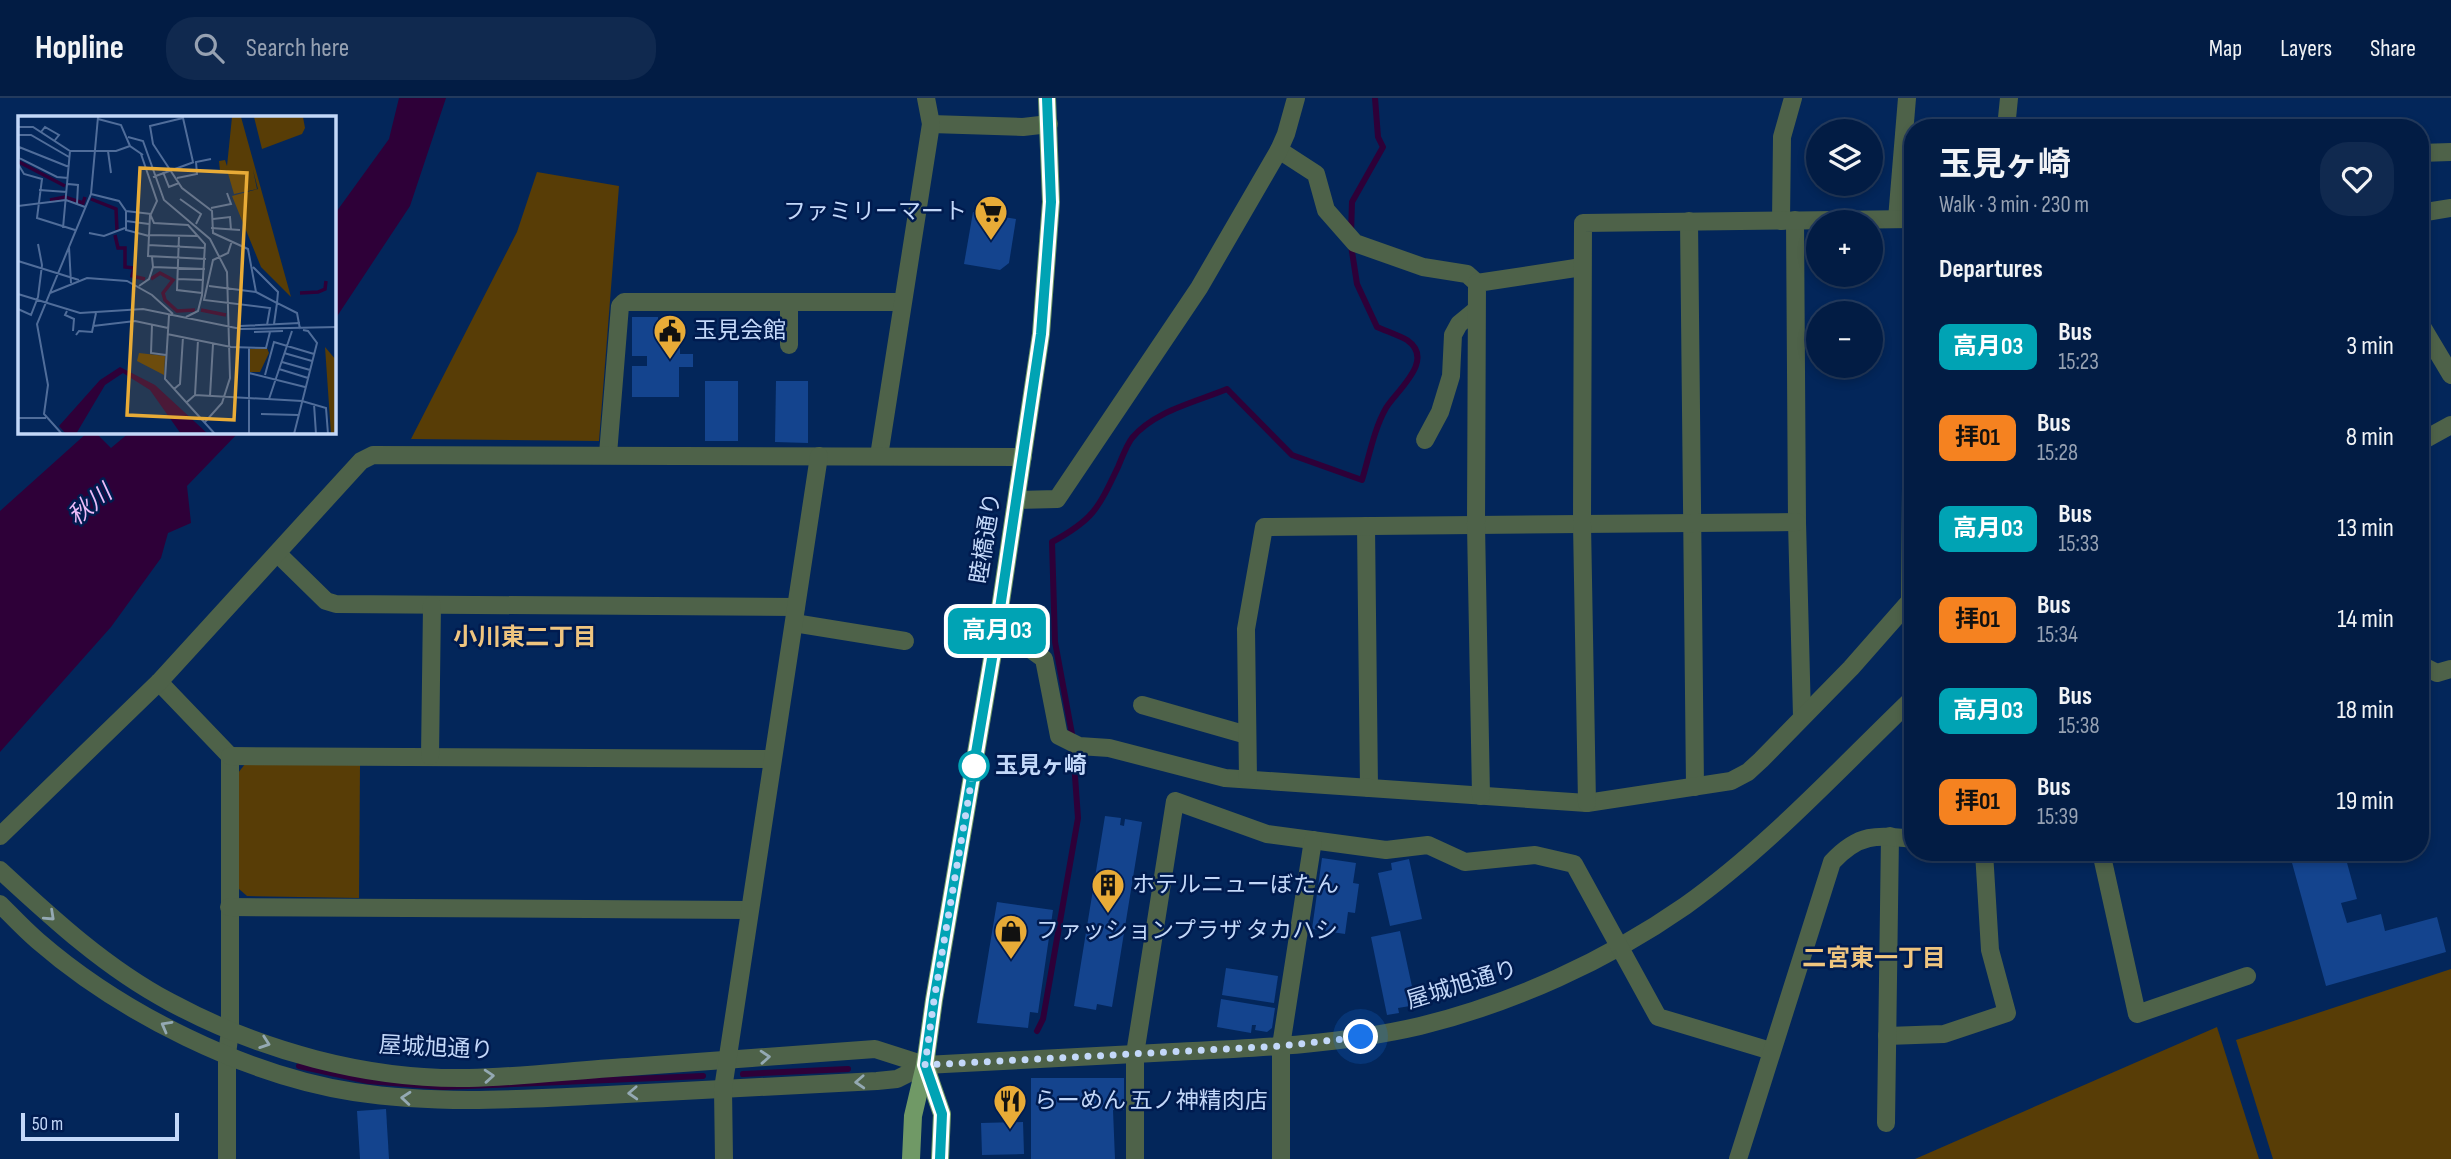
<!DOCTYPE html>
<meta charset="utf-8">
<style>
:root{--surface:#021c44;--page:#10294f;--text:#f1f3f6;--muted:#96a1b2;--line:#233a5d}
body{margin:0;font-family:"Sofia Sans Condensed","Noto Sans JP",sans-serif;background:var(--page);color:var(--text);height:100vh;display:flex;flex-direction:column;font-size:26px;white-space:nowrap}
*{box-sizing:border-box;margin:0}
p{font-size:23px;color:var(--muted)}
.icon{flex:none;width:38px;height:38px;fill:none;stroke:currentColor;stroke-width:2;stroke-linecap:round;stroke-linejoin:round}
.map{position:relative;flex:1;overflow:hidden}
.details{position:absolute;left:1904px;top:21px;width:525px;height:742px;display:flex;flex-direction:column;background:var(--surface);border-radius:28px;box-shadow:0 4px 10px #0003,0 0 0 2px var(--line)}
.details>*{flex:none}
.badge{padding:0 14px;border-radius:10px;font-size:24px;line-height:46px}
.fabs{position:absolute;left:1806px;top:21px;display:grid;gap:14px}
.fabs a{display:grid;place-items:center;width:77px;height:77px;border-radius:50%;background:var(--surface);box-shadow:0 4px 10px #0003,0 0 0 2px var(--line);font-size:35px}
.scale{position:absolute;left:21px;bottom:18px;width:158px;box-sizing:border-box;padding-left:7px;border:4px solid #c3d8f9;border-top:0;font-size:19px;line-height:24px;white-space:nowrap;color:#c3d8f9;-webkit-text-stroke:5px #001b4f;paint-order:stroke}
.you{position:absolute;width:35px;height:35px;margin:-18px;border:5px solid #fff;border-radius:50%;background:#1a73e8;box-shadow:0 0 0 10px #1a73e833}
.map>.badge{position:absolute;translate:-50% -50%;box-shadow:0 0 0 4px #fff}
h2{padding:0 35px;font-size:26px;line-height:63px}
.round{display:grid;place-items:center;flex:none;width:74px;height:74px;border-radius:28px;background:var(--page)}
.headline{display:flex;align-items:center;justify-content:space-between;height:119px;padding:0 35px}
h1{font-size:33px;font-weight:700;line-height:52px}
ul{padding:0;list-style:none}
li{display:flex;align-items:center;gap:21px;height:91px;padding:0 35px}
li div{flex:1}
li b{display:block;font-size:26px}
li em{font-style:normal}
li .badge{min-width:77px;font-weight:700;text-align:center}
header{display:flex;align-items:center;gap:42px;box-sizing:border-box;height:98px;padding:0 35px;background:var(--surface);border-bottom:2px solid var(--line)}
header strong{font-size:33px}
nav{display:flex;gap:38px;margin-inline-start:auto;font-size:24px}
.search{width:490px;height:63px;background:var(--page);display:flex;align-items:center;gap:18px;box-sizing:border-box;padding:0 24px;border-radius:28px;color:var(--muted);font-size:26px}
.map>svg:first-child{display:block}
.green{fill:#583d06}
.water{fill:#2e0038}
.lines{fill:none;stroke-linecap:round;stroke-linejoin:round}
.stream{stroke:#2e0038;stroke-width:6}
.building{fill:#14448e}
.minor{stroke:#4e6249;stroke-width:18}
.major{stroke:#709966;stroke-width:18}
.oneway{stroke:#94a9b3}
.line-casing{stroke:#fff;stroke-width:16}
.line{stroke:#00a3b4;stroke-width:10}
.walk{stroke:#c3d8f9;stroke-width:7;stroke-dasharray:0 12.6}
.stop-dot{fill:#fff;stroke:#00a3b4;stroke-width:3.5}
.labels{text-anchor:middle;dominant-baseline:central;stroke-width:5;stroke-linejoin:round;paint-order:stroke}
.poi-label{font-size:23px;fill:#c3d8f9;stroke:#001b4f;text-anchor:start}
.street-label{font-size:23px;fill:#c3d8f9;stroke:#001b4f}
.stop-label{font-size:23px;font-weight:bold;fill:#c3d8f9;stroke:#001b4f;text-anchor:start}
.water-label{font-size:24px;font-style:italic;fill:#ebbbf8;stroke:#001b4f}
.neighbourhood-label{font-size:24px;font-weight:bold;fill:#efc57f;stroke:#001b4f}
.inset-river{fill:none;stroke:#2e0038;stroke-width:3.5}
.inset-road{fill:none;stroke:#506d9a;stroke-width:2}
.view{fill:#e8ab37;fill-opacity:0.15;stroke:#e8ab37;stroke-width:3.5}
.inset-edge{fill:none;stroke:#c3d8f9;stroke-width:3.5}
</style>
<header>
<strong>Hopline</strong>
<div class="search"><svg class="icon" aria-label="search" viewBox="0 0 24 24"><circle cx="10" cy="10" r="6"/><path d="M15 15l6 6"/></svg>Search here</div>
<nav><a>Map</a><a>Layers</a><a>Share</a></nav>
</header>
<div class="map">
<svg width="2451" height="1061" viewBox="0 0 2451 1061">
<rect width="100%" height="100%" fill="#03265a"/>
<g class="green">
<polygon points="537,74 619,88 599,343 411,341 517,134"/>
<polygon points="245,666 360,667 359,800 247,798 239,791 238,675"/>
<polygon points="2451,871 2451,1061 2273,1061 2236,942"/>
<polygon points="2217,929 2259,1061 1915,1061"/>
</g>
<g class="water">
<polygon points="399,0 446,0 410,108 334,223 334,117 389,41"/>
<polygon points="88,334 95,334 111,350 130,334 239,334 187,388 191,425 168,435 161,460 111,529 0,654 0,413"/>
</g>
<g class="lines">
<g class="stream">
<polyline points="1351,136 1352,104 1383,49 1378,39 1375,0"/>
<path d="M1037,933L1043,921L1078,720L1072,636L1055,544L1052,444C1093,422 1098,411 1118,369C1122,360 1126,348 1132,340C1154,313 1196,304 1227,291L1292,357L1362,382C1369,359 1374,331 1386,310C1397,292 1436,262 1407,242C1398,237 1386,233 1377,229L1357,186L1351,147"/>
<polyline points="299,968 368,983 443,989 703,978"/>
<polyline points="743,976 848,971"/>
</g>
</g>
<g class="building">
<polygon points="973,114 1016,121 1009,165 1000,172 964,166"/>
<polygon points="632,219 658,219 658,224 680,224 680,256 693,256 693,269 679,269 679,299 632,299 632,268 647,268 647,258 632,258"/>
<rect x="705" y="283" width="33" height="60"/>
<polygon points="776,283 808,283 808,345 775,344"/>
<polygon points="1105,718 1121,720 1120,727 1124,728 1125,721 1142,724 1112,909 1097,906 1096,912 1074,908"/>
<polygon points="2289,754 2344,754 2357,801 2341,805 2347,825 2381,816 2385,833 2437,819 2446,854 2326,888"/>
<polygon points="1322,760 1356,765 1353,785 1359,786 1355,815 1348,814 1345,836 1312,831"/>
<polygon points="1409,761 1422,821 1390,828 1378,775 1392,772 1391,765"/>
<polygon points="997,804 1053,812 1038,915 1030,914 1028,930 977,925"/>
<polygon points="1400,833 1416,907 1398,910 1399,915 1387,917 1371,839"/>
<polygon points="1226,870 1278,878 1274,905 1222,897"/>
<polygon points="1221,901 1275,910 1272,930 1267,934 1255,932 1256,927 1252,927 1251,935 1217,929"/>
<polygon points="1031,980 1124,980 1124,1012 1113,1012 1115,1061 1031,1061"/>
<polygon points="386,1011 389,1061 360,1061 357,1013"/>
<polygon points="1023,1024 1024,1056 982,1057 981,1025"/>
</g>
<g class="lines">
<g class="minor">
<polyline points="931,26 1023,29 1049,26"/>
<polyline points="2006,30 2009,0"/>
<polyline points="1279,52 1316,76 1326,112 1355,145 1423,169 1467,176 1477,185"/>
<polyline points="2420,55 2451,54"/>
<polyline points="2420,115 2451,110"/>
<polyline points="1897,121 1907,0"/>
<polyline points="1795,122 1797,424 1802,619"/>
<polyline points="1689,123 1695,689"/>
<polyline points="1781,123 1782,39 1793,0"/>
<polyline points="1911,167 1911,121"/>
<polyline points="789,204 789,247"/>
<polyline points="2420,225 2451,277"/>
<polyline points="1425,342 1440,314 1451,278 1453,237 1459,226 1476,212"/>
<polyline points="2420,344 2451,327"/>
<polyline points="608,356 620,208 624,204 902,204"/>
<polyline points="879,358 931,26 926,0"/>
<polyline points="1017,402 1057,401 1199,190 1279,52 1286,36 1296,0"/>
<polyline points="1366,428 1369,690"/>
<polyline points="278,456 326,503 336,506 796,509"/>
<polyline points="794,525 905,543"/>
<polyline points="996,537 1030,551 1044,561 1059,638 1079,648 1109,650 1225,680 1587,705 1731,683 1748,674 1761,662 1851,570 1910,503 1913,166"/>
<polyline points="2420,558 2423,568 2437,575 2451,571"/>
<polyline points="159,584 230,658 230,933 227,956 227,1061"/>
<polyline points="1142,607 1247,637"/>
<polyline points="230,658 772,661"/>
<polyline points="430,658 432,507"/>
<polyline points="1248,681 1246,531 1264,429 1797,424"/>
<polyline points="1481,698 1476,427 1477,185 1582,169"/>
<polyline points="1587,705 1582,426 1583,125 1913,121"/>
<polyline points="0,738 159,584 361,363 373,357 1023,359"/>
<polyline points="2101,754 2137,916 2247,878"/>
<path d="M0,772C53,821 106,870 170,904C261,953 367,982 469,980C522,979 575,972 628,969C710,963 793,957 875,951L925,967C1008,963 1090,958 1173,954C1256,950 1338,947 1420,928C1513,905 1606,863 1685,808C1769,748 1839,671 1913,600"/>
<path d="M0,806C12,818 24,831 38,843C121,915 245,977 354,994C439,1007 523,1001 607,997C697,992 787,987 877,983L897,981L925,967"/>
<polyline points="229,809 748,812"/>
<polyline points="1887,938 1944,936 2007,915 1990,852 1984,754"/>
<polyline points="1886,1025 1890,738"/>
<polyline points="724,1061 723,991 819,358"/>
<polyline points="1135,1061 1135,956 1175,703 1267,736 1386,752 1428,747 1465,764 1535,757 1574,766 1658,919 1771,953"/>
<polyline points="1281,1061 1281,948 1313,742"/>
<path d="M1738,1061L1832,764C1859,735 1876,737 1913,741"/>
</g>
<g class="major">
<polyline points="925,967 942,1016 940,1061"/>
<polyline points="911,1061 913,1018 925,967 934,902 996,537 1041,236 1051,104 1047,0"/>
</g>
</g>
<defs><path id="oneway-chevron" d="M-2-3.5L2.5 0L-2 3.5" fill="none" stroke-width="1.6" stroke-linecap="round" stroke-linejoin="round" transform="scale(1.75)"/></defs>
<g class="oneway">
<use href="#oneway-chevron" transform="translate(50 818) rotate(43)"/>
<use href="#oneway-chevron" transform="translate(166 928) rotate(-151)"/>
<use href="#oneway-chevron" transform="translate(265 945) rotate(19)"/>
<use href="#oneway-chevron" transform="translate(765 959) rotate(-4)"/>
<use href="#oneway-chevron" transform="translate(489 978) rotate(-4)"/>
<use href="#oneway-chevron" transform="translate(860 984) rotate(177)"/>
<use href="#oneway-chevron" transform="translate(633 995) rotate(177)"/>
<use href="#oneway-chevron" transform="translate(406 1000) rotate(-175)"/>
</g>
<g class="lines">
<defs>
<polyline id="line" points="940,1061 942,1016 925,967 934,902 996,537 1041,236 1051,104 1047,0"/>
</defs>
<use href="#line" class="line-casing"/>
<use href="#line" class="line"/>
<polyline class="walk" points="974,668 934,902 925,967 1281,948 1361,939"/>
</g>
<defs>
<symbol id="supermarket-pin" viewBox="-11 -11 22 30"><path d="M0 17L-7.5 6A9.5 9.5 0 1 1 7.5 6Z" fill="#e8ab37" stroke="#001b4f"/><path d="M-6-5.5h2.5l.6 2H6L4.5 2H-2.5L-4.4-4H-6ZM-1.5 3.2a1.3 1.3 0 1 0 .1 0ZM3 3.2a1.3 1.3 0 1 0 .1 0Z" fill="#111"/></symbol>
<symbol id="civic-pin" viewBox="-11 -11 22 30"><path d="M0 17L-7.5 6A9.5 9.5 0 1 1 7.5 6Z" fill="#e8ab37" stroke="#001b4f"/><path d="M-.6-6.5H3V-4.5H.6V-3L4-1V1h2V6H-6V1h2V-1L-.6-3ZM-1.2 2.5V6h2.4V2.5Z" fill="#111"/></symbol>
<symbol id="building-pin" viewBox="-11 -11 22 30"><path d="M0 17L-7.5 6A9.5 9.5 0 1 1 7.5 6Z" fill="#e8ab37" stroke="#001b4f"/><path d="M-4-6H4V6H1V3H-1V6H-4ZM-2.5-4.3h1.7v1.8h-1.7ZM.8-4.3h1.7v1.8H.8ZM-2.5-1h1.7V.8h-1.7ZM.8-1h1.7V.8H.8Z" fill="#111"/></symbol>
<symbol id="shop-pin" viewBox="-11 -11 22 30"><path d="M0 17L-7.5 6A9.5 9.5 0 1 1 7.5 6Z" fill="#e8ab37" stroke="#001b4f"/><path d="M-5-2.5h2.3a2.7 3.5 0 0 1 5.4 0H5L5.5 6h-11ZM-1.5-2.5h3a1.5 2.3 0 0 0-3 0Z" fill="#111"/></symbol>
<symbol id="restaurant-pin" viewBox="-11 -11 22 30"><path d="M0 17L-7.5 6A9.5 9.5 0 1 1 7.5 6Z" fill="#e8ab37" stroke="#001b4f"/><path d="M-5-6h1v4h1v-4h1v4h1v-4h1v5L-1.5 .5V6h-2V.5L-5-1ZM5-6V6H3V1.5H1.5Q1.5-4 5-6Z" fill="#111"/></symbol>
</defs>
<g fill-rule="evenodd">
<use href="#supermarket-pin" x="972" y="95" width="38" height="52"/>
<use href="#civic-pin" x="651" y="214" width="38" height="52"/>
<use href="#building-pin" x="1089" y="768" width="38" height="52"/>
<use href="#shop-pin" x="992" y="814" width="38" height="52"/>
<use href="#restaurant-pin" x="991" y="984" width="38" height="52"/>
</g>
<circle class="stop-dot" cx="974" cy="668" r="14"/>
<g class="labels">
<g class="poi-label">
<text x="967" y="114" text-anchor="end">ファミリーマート</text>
<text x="694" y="233">玉見会館</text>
<text x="1132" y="787">ホテルニューぼたん</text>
<text x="1036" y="833">ファッションプラザ タカハシ</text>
<text x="1034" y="1003">らーめん 五ノ神精肉店</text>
</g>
<g class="street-label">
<text transform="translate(986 440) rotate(-81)">睦橋通り</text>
<text transform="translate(1462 887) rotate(-17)">屋城旭通り</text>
<text transform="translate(436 950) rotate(3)">屋城旭通り</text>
</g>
<g class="stop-label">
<text x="995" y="668">玉見ヶ崎</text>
</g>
<g class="water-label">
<text transform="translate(90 407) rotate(-39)">秋川</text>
</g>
<g class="neighbourhood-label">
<text x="525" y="539">小川東二丁目</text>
<text x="1874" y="860">二宮東一丁目</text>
</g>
</g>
<g transform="translate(18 18)">
<rect width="318" height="318" fill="#03265a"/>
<path d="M214,1H223L273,181L243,151L214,80L240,73L235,54L239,73L216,78L209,54L202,55L201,45L207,44L209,50ZM236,1H285L287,12L284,18L244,33ZM307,231L318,244V318H313ZM249,232L251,237L242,256H232V233ZM121,237L147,240L146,259L119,245Z" fill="#583d06"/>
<path d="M102,251L137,269L190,318H163L132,274L105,257L87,269L58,318H48L41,310L82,264Z" fill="#2e0038"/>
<path class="inset-river" d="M1,46L47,70M73,83L98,93L99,114M32,84L47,81L65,87L67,81M97,119L100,132H107V151L116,152L114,160L127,163M133,163L142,157L155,164L145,177L147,184L159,195L177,194M282,177L300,176L307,173L308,165M183,194L208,199"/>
<path class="inset-road" d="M80,3L103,9L112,30L125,39M0,11H15L52,35H98L112,30M23,16L27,11L41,19L37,24M0,19H13L51,41M110,21L125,25L146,84L192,123L209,156L212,262L204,287L187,306M1,31V42L39,61L50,62M1,31L51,51M90,35L93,57M175,46L165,2L132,10L135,28L164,72L194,95L195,117L230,133L238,176L259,187L256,208M0,48L6,58L24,63L19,102L57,114M145,56L151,71L161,67M135,61L176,46M159,62L179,58L178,46L193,43M50,68L60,69L59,88M21,74L49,76M73,78L101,85L108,95L133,98L139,85L123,38M162,83L183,98L178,108M0,90L48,84L67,91M193,92L213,88L209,77M108,95V114L131,120M132,98L136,107L170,109L187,128L184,179L180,195L168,201M132,99L130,140L188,143M195,103L212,101L213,114M108,105L131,108M45,112L52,35M193,112L222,114M71,117L86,120L107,112M131,119L180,120M161,120L159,174L184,177M214,125L210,137L195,144L186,184L252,192L249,209M130,129L187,132M51,131L53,167M134,141L135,151L187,153M0,145L61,164M235,151L260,176L259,187L279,197L282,213M159,163L186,164M121,170L131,163L135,151M191,170L238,176M32,177L69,162L109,165L134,179L155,198M0,178L62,197L125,193L223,213L319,211M0,193L13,199L20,181L24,149L20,128M49,195L47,199L56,203L55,215M151,199L147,263L197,318M134,209L133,237L148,239M75,210L117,205L150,212M222,210L282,207M236,216L265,215M149,218L213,231L248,232L252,216M58,219L61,215L74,216L78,197M231,232V318M266,237L294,245M264,246L292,254M261,253L290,262M231,257L287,271M247,259L256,226L296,238M156,273L162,268L165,221M177,279L180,224M192,280L195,228M251,283L274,215M169,286L177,279L284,285L308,292L310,318M296,288L298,318M243,298L280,299M0,302H28M44,318L26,298L30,269L19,208L73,78L80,1M276,318L299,227L290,215L285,214"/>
<path class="view" d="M122,52L229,57L216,304L109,299Z"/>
<rect width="318" height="318" class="inset-edge"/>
</g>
</svg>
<div class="fabs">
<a><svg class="icon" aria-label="layers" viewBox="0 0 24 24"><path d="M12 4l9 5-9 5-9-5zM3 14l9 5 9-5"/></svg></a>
<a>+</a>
<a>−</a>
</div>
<div class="scale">50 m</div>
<div class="you" style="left:1361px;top:939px"></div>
<b class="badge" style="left:997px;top:533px;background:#00a3b4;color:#fff">高月03</b>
<section class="details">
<div class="headline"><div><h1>玉見ヶ崎</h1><p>Walk · 3 min · 230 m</p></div><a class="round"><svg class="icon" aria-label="heart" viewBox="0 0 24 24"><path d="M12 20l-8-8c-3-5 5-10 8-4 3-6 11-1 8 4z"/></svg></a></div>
<h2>Departures</h2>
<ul>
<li><span class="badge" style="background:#00a3b4;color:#fff">高月03</span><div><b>Bus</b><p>15:23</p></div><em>3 min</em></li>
<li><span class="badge" style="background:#f58220;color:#111">拝01</span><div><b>Bus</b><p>15:28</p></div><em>8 min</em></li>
<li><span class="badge" style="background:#00a3b4;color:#fff">高月03</span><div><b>Bus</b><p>15:33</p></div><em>13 min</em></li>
<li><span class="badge" style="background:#f58220;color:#111">拝01</span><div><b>Bus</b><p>15:34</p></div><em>14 min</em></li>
<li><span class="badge" style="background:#00a3b4;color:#fff">高月03</span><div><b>Bus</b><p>15:38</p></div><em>18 min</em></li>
<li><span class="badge" style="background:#f58220;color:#111">拝01</span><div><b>Bus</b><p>15:39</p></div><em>19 min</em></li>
</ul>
</section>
</div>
